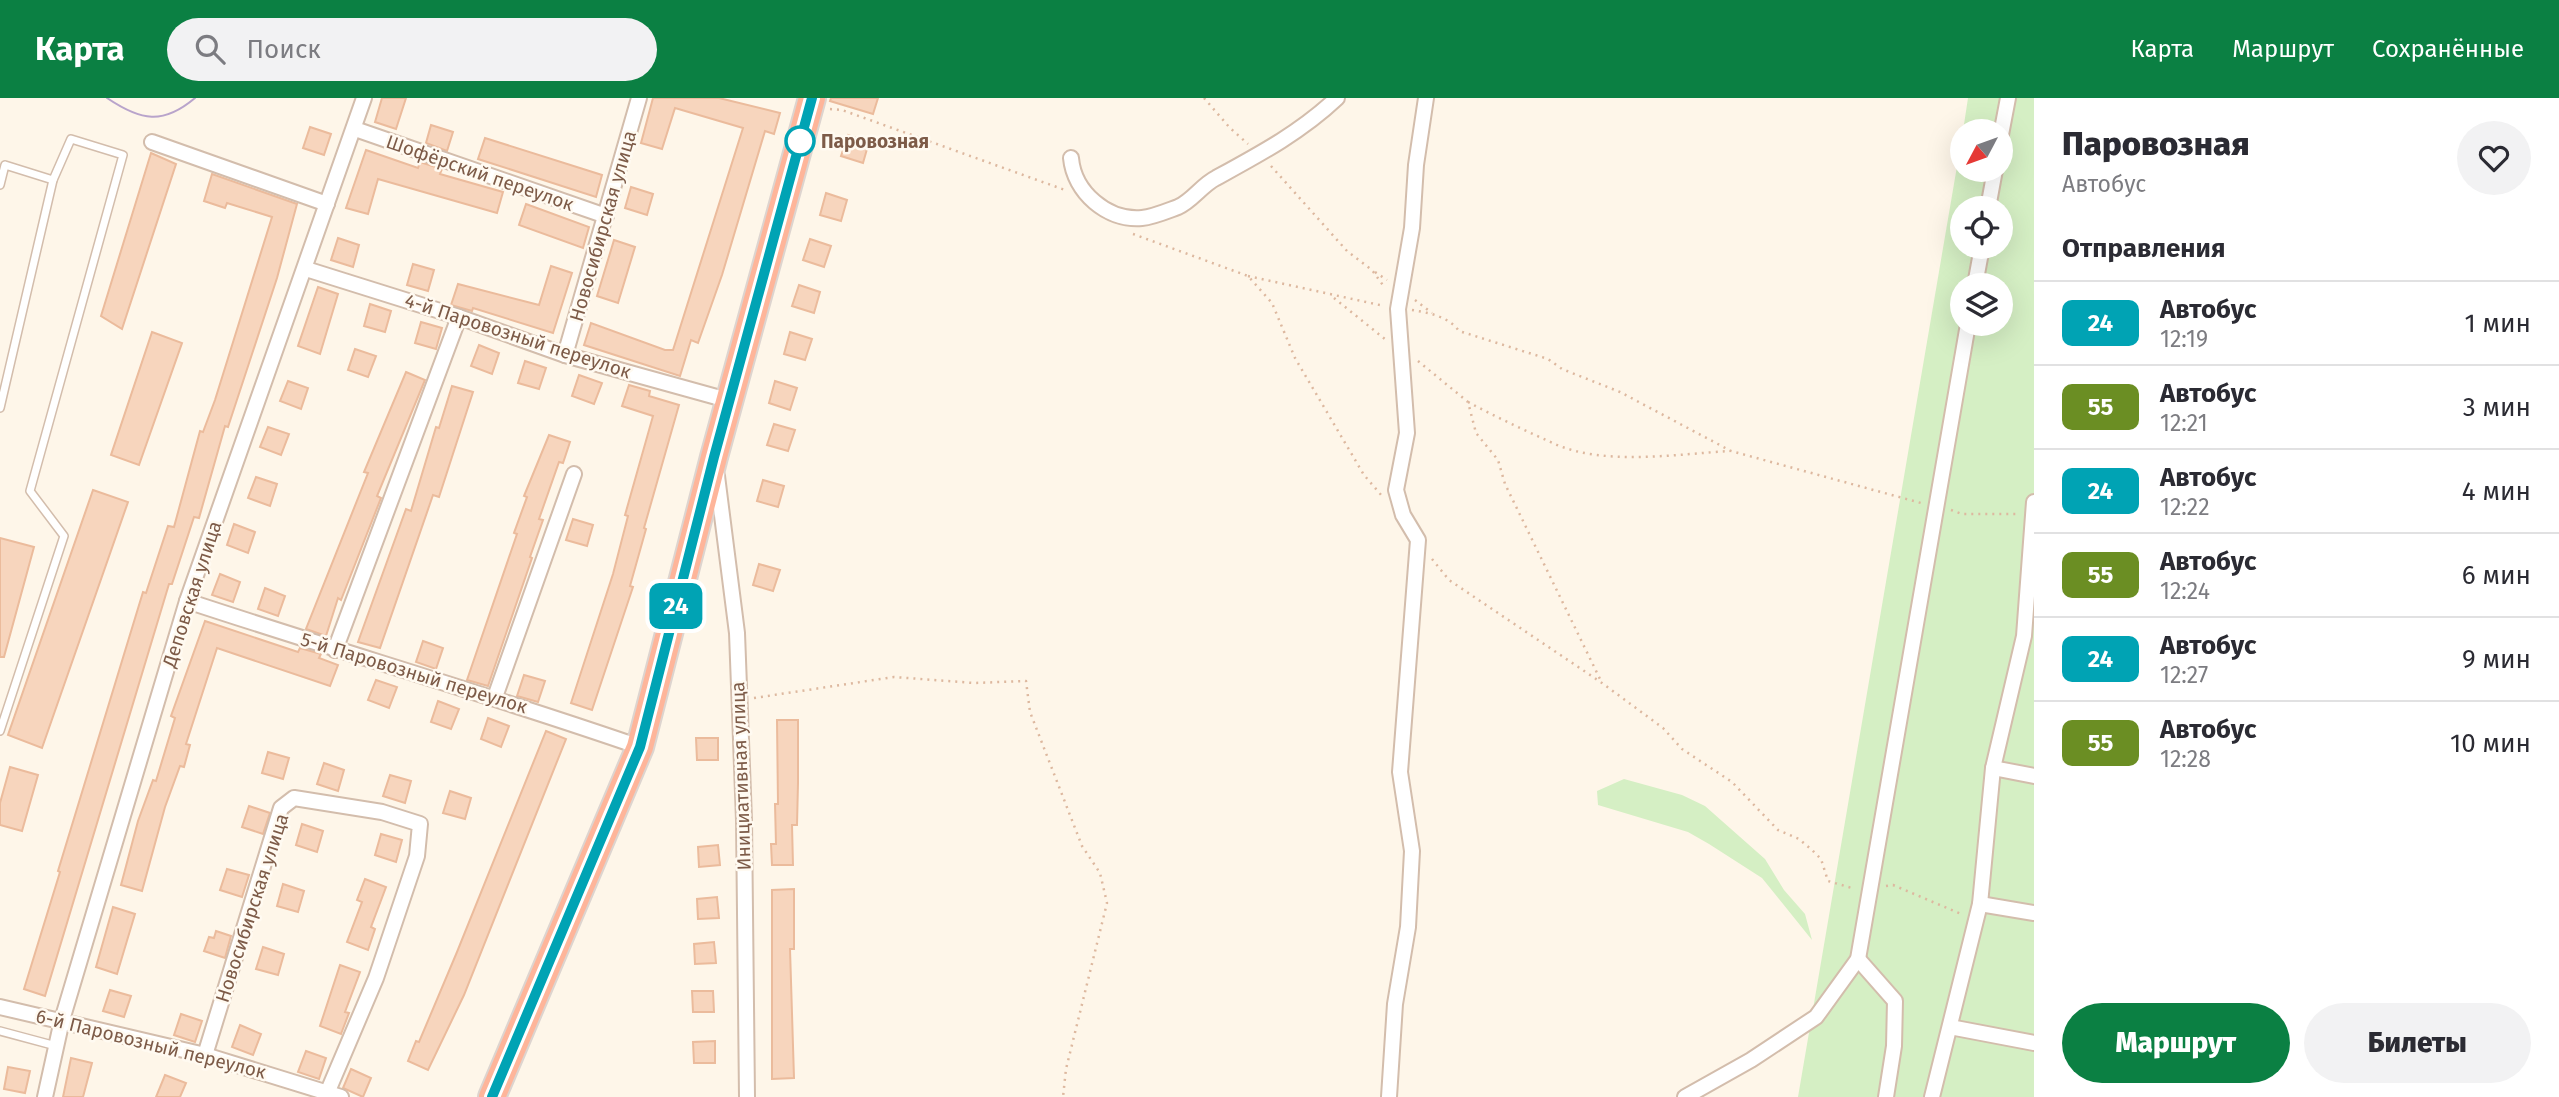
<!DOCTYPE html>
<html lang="ru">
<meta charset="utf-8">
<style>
:root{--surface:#fff;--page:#f2f2f3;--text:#2b2b33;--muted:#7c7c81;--line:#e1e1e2;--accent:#0b8043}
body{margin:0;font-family:"Fira Sans",sans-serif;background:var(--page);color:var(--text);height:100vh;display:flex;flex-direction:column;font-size:26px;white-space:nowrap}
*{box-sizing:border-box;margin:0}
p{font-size:23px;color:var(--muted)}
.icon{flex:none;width:38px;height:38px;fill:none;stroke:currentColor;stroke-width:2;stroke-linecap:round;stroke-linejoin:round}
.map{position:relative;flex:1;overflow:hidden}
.details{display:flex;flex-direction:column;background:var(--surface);width:525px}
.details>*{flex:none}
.badge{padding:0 14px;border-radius:10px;font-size:24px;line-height:46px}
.needle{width:46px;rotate:229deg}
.tools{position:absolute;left:1950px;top:21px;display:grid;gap:14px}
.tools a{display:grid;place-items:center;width:63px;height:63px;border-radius:50%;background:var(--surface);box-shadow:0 7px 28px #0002;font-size:35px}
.map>.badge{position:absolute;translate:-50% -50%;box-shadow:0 0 0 4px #fff}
h2{padding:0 28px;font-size:26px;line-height:63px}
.round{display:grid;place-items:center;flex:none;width:74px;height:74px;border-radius:37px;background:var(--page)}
.head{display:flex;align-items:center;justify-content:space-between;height:119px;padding:0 28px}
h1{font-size:33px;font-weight:800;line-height:52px}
.primary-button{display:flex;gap:14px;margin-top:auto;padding:14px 28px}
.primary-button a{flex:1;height:80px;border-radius:42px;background:var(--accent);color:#fff;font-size:28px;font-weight:800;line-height:80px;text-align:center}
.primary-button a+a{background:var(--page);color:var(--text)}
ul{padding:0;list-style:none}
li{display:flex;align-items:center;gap:21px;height:84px;padding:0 28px;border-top:2px solid var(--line)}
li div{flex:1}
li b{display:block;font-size:26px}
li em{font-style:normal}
li .badge{min-width:77px;font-weight:700;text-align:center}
header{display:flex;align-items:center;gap:42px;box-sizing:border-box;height:98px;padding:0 35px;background:var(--accent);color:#fff}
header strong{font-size:33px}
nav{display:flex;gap:38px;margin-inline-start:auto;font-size:24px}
.search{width:490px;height:63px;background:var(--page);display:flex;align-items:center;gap:18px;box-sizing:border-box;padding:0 24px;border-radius:38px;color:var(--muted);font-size:26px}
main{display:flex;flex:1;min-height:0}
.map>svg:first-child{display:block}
.green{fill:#d5efc4;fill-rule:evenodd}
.building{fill:#f7d5bd;stroke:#ebbb9c;stroke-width:2}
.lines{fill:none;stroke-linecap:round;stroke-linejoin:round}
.lane-casing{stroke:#d3bdac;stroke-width:10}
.street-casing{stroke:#d3bdac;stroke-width:18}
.highway-casing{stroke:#ddd4cf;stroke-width:30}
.path{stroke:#ddb89f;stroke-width:2.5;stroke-dasharray:2 5;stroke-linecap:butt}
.lane{stroke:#fff;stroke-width:7}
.street{stroke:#fff;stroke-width:14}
.highway{stroke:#feb59a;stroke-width:26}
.tram{stroke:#b9a4cb;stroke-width:2}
.line-casing{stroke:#fff;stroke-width:16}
.line{stroke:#00a3b4;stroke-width:10}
.stop-dot{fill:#fff;stroke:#00a3b4;stroke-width:3.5}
.labels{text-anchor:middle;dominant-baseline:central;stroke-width:5;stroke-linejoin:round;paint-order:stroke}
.stop-label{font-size:19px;font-weight:bold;fill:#7d5b48;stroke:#fffaf1;text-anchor:start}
.street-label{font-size:19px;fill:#7d5b48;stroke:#fffaf1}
</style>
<header>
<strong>Карта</strong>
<div class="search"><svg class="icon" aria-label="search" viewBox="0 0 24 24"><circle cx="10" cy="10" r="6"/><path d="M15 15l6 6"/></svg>Поиск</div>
<nav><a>Карта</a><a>Маршрут</a><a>Сохранённые</a></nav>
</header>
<main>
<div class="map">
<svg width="2034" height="999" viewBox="0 0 2034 999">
<rect width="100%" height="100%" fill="#fef6e9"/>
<g class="green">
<path d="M1968,0H2034V999H1798L1962,39V72H2000V33H1963ZM1962,110H2000V149H1962ZM1962,187H2000V226H1962Z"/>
<polygon points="1624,681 1682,697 1705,708 1765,761 1784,792 1805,816 1812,842 1762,780 1709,746 1688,734 1598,707 1597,693"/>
</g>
<g class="building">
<polygon points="382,0 406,0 396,31 375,24"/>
<polygon points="653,0 719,0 780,15 774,36 765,33 722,177 698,245 691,242 680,278 584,247 591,225 665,252 673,252 743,30 675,10 662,51 641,45"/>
<polygon points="831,0 878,0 873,16 830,3"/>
<polygon points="431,27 453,34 447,53 426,45"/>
<polygon points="310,29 331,36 324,57 303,50"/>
<polygon points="848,37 869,44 863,65 841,58"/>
<polygon points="485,40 602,77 596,99 478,61"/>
<polygon points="366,52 418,70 420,64 442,71 440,76 503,94 497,115 378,81 368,116 346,110"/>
<polygon points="151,55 176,66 122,231 101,218"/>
<polygon points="212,76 297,106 277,180 228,329 225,328 199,420 194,419 172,486 169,486 45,898 24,891 60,774 58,773 143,494 146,495 168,428 174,429 200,333 203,334 215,302 272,119 227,105 225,110 204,103"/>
<polygon points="631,89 653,96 647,117 625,110"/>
<polygon points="826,95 847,102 841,123 820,117"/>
<polygon points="526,106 589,129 583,150 519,127"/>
<polygon points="338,140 359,147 353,169 331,162"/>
<polygon points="810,141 831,148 824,169 803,162"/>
<polygon points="614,142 635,149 618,205 597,198"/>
<polygon points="413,166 434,172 428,193 407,187"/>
<polygon points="551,168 572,175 553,235 473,210 472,213 451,207 458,186 539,207"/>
<polygon points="799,187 820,194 814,215 792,208"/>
<polygon points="318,189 338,196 320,256 298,248"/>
<polygon points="370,206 391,213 385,234 364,228"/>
<polygon points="421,224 442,230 436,251 415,245"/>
<polygon points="152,234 182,245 139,367 111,357"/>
<polygon points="790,234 812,241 805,262 784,256"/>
<polygon points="479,247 499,255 492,276 471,268"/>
<polygon points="355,251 376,258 368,279 348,272"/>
<polygon points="525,263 546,270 539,291 518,285"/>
<polygon points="406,274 425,282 377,398 381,400 341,502 338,500 326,538 306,531 368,375 364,374"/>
<polygon points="579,277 602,285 594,306 572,298"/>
<polygon points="288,283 308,290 301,311 280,303"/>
<polygon points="775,283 797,290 790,312 769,305"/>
<polygon points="629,287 650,293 649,298 679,307 644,430 646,431 630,488 633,489 592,612 571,605 613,476 628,418 625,417 653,318 622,308"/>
<polygon points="452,288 473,294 439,399 433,397 380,550 358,544 406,411 411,413 436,329 439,330"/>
<polygon points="774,326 795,332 788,353 767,347"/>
<polygon points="268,329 289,336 281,357 260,349"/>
<polygon points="549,337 570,344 563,365 559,364 539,421 543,422 530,459 532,460 488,588 467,582 517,436 514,435 527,399 524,398"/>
<polygon points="256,379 277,386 270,408 248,400"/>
<polygon points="763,382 784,388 778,409 757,403"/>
<polygon points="93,392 128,404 42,650 8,637"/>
<polygon points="573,421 593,427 587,448 566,442"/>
<polygon points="234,426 255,434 248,455 227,447"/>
<polygon points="0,440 34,449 4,559 0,559"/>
<polygon points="759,466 780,472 773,493 753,487"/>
<polygon points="220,476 240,484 233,504 212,497"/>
<polygon points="265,490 285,498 278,518 258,511"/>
<polygon points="205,523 298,554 300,550 321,556 319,560 338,567 330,588 217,550 186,646 190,647 184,669 180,668 165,709 142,793 121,787 138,723 153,682 156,683 175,620 171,618"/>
<polygon points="423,543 443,550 436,571 416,564"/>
<polygon points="524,577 545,583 538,604 517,598"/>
<polygon points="376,582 397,589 389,610 368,602"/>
<polygon points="438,603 459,611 451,631 431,624"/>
<polygon points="488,620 509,628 501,649 481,641"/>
<polygon points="777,622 798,622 798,685 797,727 792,727 793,767 772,767 771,746 776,746 775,706 778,706"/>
<polygon points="546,633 566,641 464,897 428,972 408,963 416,943 419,944 457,854"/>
<polygon points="696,640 718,640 718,662 697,662"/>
<polygon points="268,654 289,660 283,681 262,675"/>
<polygon points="324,665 344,672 338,693 317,686"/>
<polygon points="10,669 38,677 22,733 0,727 0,705"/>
<polygon points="390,677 411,683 405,705 383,698"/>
<polygon points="450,693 471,700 465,721 443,715"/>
<polygon points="249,708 270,715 263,736 242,729"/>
<polygon points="302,726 323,733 317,754 296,747"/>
<polygon points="381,736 402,742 396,764 375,757"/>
<polygon points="718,747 720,767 699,769 698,749"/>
<polygon points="227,771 249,777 242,799 220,792"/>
<polygon points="365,781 386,789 371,829 375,831 368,852 347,844 362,804 357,802"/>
<polygon points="283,786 304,793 298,814 277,808"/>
<polygon points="794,791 794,851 790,851 794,980 772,981 772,792"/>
<polygon points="717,799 719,820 698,821 697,801"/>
<polygon points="113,809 135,816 117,876 96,869"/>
<polygon points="216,833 231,838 225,860 204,853 209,839 214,840"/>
<polygon points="714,844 716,865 695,866 694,846"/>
<polygon points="263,849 284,856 278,877 256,871"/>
<polygon points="340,867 360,874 345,914 349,915 341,936 320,928"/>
<polygon points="110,892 131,898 124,919 103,913"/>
<polygon points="692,893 713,893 714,914 693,914"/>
<polygon points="181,916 202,923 195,944 174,937"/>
<polygon points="240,927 261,936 253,957 232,949"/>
<polygon points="715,943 715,965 694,965 693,944"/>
<polygon points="306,953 326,960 319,981 298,974"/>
<polygon points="71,960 92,965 83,999 63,999"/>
<polygon points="8,969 30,973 25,995 4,991"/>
<polygon points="351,971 371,980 363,999 343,990"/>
<polygon points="165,977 186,985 180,999 156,999"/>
</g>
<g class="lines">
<defs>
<g id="lane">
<polyline points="0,87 5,67 53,82"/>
<polyline points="0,310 53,82 71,41 123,57 30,393 64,438 0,633"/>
<polyline points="0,933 56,948"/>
</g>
<g id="street">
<polyline points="355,31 606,118"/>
<polyline points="2000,42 2008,0"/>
<polyline points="152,44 327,106"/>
<path d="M1071,60C1074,94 1107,123 1142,120C1153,119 1167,113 1178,109C1192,103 1202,87 1216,80C1260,56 1301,34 1337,0"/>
<polyline points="1988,110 1995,72"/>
<polyline points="306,171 459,219 565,257 731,303"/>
<polyline points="1975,187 1982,149"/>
<polyline points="565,257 639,0"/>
<polyline points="717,378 737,535 744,722 747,999"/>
<path d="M187,503C338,553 490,597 640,649"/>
<polyline points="335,552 459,219"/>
<polyline points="495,599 574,376"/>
<polyline points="1993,670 2034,678"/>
<polyline points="1980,806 2034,815"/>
<polyline points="1858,861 1895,903 1894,948 1886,999"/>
<polyline points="0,909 205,957 341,999"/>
<polyline points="1950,929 2034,945"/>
<polyline points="205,957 281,710 294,700 382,714 420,726 417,758 376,880 328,993"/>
<polyline points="45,999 62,922 187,503 364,0"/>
<polyline points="1389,999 1395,906 1408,829 1412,753 1400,674 1418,442 1403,417 1396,392 1407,335 1398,211 1412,130 1416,67 1426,0"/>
<polyline points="1685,999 1751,962 1816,919 1858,861 1968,226"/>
<polyline points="1932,999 1980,806 1993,670 2024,538 2034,404"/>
</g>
<polyline id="highway" points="492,999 640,649 714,359 812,0"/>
</defs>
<use href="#lane" class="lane-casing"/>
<use href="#street" class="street-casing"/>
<use href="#highway" class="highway-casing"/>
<g class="path">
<polyline points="1204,0 1230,30 1248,46"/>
<polyline points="830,11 842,12 1065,92"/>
<polyline points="1271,68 1347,153 1372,172 1385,190"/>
<polyline points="1133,136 1248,178 1272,205 1295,260 1364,377 1382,398"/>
<polyline points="1375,174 1387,182"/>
<polyline points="1248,178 1384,208"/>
<polyline points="1334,200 1386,242"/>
<polyline points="1415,202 1432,215"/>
<path d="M1412,212C1429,215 1448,218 1459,233L1548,261L1562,271L1620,294L1731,353L1921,405"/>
<polyline points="1418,263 1468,304 1476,335 1498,362 1505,386 1600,581"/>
<path d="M1468,304C1496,319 1526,333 1555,346C1604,368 1678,356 1730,353"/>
<polyline points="1951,412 1962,416 2017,416"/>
<polyline points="1432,461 1449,482 1602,585 1663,630 1682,651 1732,684 1778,732 1799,741 1812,752 1821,761 1828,783 1855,791"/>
<polyline points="754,600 894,579 974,585 1026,583 1030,614 1082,748 1100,775 1107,805 1066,971 1063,999"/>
<polyline points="1886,788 1893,787 1961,816"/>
</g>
<use href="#lane" class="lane"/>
<use href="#street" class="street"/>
<use href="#highway" class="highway"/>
<path class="tram" d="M107,0C141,23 163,27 195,0"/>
</g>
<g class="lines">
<defs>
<polyline id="line" points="492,999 640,649 714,359 812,0"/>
</defs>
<use href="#line" class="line-casing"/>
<use href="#line" class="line"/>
</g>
<circle class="stop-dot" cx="800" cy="43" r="14"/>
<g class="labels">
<g class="stop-label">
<text x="821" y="43">Паровозная</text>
</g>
<g class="street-label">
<text transform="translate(480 75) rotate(19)">Шофёрский переулок</text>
<text transform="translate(603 128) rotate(-74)">Новосибирская улица</text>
<text transform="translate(518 238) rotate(18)">4-й Паровозный переулок</text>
<text transform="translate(192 496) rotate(-72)">Деповская улица</text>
<text transform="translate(414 575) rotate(17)">5-й Паровозный переулок</text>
<text transform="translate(741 678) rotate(-92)">Инициативная улица</text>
<text transform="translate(252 810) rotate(-72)">Новосибирская улица</text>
<text transform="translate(151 946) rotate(14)">6-й Паровозный переулок</text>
</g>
</g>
</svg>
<div class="tools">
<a><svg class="needle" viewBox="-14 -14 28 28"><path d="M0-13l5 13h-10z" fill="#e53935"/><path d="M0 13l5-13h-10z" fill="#7c7c81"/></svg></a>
<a><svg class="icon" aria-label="locate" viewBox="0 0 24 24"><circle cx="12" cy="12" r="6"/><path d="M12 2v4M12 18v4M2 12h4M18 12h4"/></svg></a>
<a><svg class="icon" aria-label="layers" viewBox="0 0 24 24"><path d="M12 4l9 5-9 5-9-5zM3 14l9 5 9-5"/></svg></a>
</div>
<b class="badge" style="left:676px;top:508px;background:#00a3b4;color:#fff">24</b>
</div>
<section class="details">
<div class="head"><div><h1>Паровозная</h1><p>Автобус</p></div><a class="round"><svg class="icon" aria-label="heart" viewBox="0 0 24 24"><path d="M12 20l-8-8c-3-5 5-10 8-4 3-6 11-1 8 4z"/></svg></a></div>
<h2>Отправления</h2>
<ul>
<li><span class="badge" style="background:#00a3b4;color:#fff">24</span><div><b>Автобус</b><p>12:19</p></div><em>1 мин</em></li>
<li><span class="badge" style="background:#6b8e23;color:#fff">55</span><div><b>Автобус</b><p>12:21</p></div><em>3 мин</em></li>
<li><span class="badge" style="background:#00a3b4;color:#fff">24</span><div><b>Автобус</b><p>12:22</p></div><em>4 мин</em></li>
<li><span class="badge" style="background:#6b8e23;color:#fff">55</span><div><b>Автобус</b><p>12:24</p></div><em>6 мин</em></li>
<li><span class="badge" style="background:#00a3b4;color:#fff">24</span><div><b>Автобус</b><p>12:27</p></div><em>9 мин</em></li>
<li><span class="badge" style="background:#6b8e23;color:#fff">55</span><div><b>Автобус</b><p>12:28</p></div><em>10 мин</em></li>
</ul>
<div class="primary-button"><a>Маршрут</a><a>Билеты</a></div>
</section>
</main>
